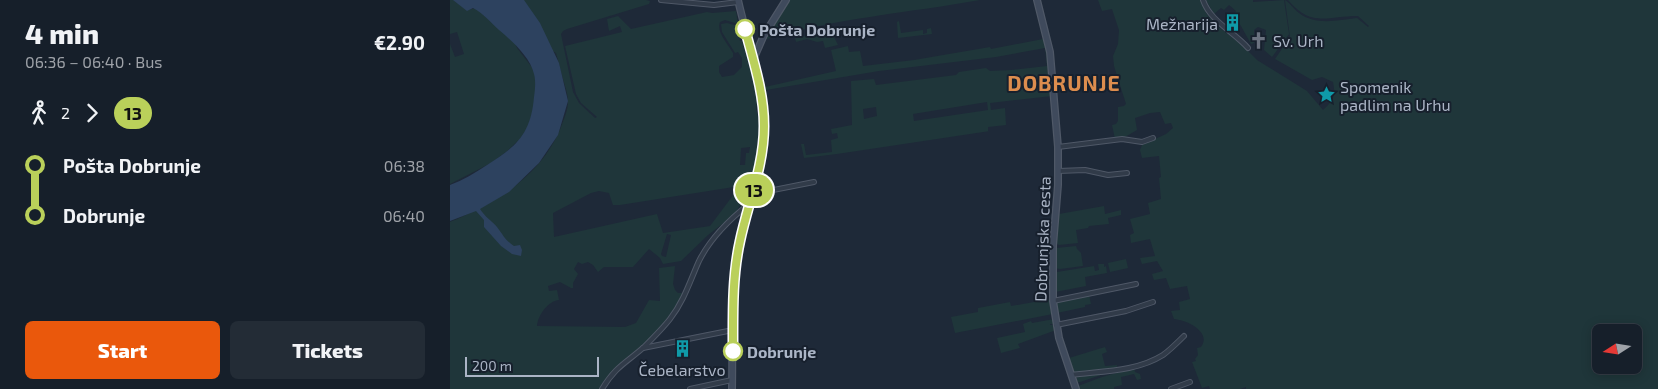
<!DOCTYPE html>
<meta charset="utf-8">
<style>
:root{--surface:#161f2a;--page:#232c36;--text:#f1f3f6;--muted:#9ea2a8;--line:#353d47;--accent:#ea580c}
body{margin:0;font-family:"Exo 2",sans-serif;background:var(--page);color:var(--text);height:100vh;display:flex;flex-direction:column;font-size:19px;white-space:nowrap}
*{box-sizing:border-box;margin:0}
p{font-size:16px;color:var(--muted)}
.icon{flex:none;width:28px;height:28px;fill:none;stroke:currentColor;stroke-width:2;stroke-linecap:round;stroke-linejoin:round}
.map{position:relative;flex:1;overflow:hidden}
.details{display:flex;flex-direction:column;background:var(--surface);width:450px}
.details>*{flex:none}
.badge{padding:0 10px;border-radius:16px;font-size:18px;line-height:32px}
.needle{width:32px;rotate:258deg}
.fabs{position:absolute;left:1142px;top:324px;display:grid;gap:10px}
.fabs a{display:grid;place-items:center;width:50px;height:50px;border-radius:8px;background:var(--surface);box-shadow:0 2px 12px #0003,0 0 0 1px var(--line);font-size:25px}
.scale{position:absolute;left:15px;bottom:12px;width:134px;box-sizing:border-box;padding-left:5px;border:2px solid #abb5c6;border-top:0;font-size:14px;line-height:18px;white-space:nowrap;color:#abb5c6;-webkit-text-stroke:4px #17202d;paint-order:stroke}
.map>.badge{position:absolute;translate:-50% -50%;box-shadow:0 0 0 2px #fff}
.legs{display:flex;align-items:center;gap:8px;height:55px;padding:0 25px;font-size:16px}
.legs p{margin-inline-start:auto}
.head{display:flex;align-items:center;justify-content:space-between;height:85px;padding:0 25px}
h1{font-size:28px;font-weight:800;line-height:38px}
.button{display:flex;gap:10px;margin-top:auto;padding:10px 25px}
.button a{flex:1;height:58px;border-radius:8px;background:var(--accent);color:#fff;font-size:20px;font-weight:800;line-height:58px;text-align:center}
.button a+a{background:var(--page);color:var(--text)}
ul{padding:0 25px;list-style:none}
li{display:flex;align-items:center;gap:18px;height:50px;font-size:19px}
li i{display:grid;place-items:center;width:8px;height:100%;margin:0 6px;background:currentColor}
li i::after{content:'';width:12px;height:12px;margin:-6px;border:4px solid;border-radius:50%;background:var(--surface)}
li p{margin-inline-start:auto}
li:first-child i{background:linear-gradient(#0000 50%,currentColor 0)}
li:last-child i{background:linear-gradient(currentColor 50%,#0000 0)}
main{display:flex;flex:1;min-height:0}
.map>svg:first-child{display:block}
.green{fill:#1f363a;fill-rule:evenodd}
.water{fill:#2d425f}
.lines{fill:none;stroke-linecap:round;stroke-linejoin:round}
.street-casing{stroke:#4f5867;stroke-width:6}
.secondary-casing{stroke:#4f5867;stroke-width:8}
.street{stroke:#313b49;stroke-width:4}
.secondary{stroke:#3f4a5c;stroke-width:5.5}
.line-1-casing{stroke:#fff;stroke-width:11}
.line-1{stroke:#bad05a;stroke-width:8}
.stop-1-dot{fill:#fff;stroke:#bad05a;stroke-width:2.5}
.labels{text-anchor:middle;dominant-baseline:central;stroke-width:4;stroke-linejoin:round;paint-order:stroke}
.poi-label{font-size:16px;fill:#abb5c6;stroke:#17202d;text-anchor:start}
.stop-label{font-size:16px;font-weight:bold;fill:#abb5c6;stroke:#17202d;text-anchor:start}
.street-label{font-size:16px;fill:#abb5c6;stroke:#17202d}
.district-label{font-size:21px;font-weight:bold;letter-spacing:1px;fill:#dd8d4e;stroke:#17202d}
</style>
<main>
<section class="details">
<div class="head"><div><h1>4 min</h1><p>06:36 – 06:40 · Bus</p></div><b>€2.90</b></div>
<div class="legs"><svg class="icon" aria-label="walk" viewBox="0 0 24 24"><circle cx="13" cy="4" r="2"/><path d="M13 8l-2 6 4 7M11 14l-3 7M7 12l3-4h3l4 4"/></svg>2<svg class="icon" aria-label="forward" viewBox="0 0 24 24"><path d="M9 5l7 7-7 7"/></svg><b class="badge" style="background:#bad05a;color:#111">13</b></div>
<ul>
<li><i style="color:#bad05a"></i><b>Pošta Dobrunje</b><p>06:38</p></li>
<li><i style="color:#bad05a"></i><b>Dobrunje</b><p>06:40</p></li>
</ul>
<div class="button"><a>Start</a><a>Tickets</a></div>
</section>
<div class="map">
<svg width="1208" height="389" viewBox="0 0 1208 389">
<rect width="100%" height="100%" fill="#1e2938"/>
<g class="green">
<polygon points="0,0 4,0 17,10 26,8 65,43 67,48 84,70 86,78 87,99 78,127 70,139 56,152 41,163 0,184 0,44 5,57 14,54 7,32 0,34"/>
<path d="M69,0H196L200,1L199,4L117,29L113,31L111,34L123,92L129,103L145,118L147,117L131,103L126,94L115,46L172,32L170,26L159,31L157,19L168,16L181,29L257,12L262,13L286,11L288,24L275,20L270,22C266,32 278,44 283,53V57L269,66V72L272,77L284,75L292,67V58L288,52L285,53L272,32L271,24L277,23L288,26L290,41H292L308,96L306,109L310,123L308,156L297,194L284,215L258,235L231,261L213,264L210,258L199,249L183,267H154L148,272L143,265L138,262L132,264L128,262L124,269L128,274L123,283V288H121L110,282L98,286L99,291L107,290L109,300C98,301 88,315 87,326L175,327L186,323L199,300L210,301L209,268L225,266L223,284L225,290L228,293H235C223,314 210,332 191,348C173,364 164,367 151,389H0V222C46,202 91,177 111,127C114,119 118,110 118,102C118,92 113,81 111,72C109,66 108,59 106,53L101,50ZM300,147L299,153H296L295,165H290L291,148ZM290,186L260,226L213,233L207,214L104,237L103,213L141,193L149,191L159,193L163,205H170ZM217,234L221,235L216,257L212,256L211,254Z"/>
<path d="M339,0H530C458,13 385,18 314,40Z"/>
<path d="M648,0H751L756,13L766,25L791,44L807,60L857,91L873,110C883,101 886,96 883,82L872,77L862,80L825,59L840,37L835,0C840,3 844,9 849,13C866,26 888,20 907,18L918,27L919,26L908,16C876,16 862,28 838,0H1208V389H796V387L790,389H760L759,386L752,388L742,362L746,361L745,359L748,355L747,348L751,347C762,332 737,320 724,319L721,311L730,310L729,302L740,299L737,286L720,289L716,278L704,280L702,274L713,271L707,261L692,264L690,258L705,256L700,239L681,243L680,235L684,233L680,219L700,214L698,203L711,199L709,178L711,177L709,156L692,158L690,150L692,145L716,134L723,128L721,123L715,124L710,112L700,113L685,118L687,130L675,137L665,139L662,125L666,124L668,121V107L674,106L676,104L664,66L663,56L668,44L669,30L662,9L652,11ZM1151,332H1184V365H1151Z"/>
<polygon points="756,0 803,0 803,2 834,0 839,34 822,57 814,50 816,30 808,27 804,30 804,43 801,44 791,26 783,17 786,11 779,5 774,10 771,8 764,14"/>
<polygon points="449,21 451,33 473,30 473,34 477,33 477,29 481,28 482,34 448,38 447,22"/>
<path d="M589,22L592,24L599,56L602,96L540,103L541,110L555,108L556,125L538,127V131H540L387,154L354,158L351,144H354L356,155L382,152L381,140L388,138L387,133L382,134L381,129L402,125L401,81L424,79L426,85L506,75L509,72L536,68L540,71L561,70L597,66L595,48L546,57L429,71L316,90L317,95L315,96L309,71H311L315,87L386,71L381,50L398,46L399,52L410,51L413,66L464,60L540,47L541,49L593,39ZM537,102L538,110L464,121L463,114ZM426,107L427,116L414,119L413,109Z"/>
<polygon points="381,31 388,45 375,48 373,41 367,42 357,39 346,42 345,38"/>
<polygon points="654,206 655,214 671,210 671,215 658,218 659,224 639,226 638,228 626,230 628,243 609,245 606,243 609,214"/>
<polygon points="626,246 627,249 631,253 633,266 610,269 604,268 606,248"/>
<polygon points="676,259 678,268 660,272 658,263"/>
<polygon points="648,264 654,264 654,267 656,266 657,273 635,277 636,286 605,292 604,274 607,272 644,266 645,271 649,270"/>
<polygon points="639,295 641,304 635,305 635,307 607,313 607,302"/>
<polygon points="601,299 603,314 505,333 501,317 528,312 528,308 560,302 561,306"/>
<polygon points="604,319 605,324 600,324 600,325 605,325 606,330 568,344 570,348 551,353 547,338 575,332 573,324 581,321 582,323"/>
<polygon points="655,347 657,352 652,354 655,366 667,365 667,368 625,373 623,372 619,358"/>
<polygon points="684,368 685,372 690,374 691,379 687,380 684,374 671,377 672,385 664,387 664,389 628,389 628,386 652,377"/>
<polygon points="660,372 630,382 626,383 627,376"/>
</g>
<path class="water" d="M3,0H74L90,23L109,63L118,101L108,135L89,163L59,192L30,209C35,217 42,221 47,227C54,236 54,239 64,246L70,245L72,250L71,256L62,254L51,246L34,227V220L26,211L0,221V185C13,180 25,173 37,165C66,147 81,134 84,97C85,90 86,81 84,74C80,57 62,41 49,30C40,22 34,14 23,8L17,11Z"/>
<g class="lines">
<defs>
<g id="street">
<polyline points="211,0 264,5 288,2"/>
<path d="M753,0C760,21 784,32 798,48"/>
<polyline points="608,147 672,139 692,142 703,138"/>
<polyline points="608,171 635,170 658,175 677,173"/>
<polyline points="303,194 364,182"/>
<polyline points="603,301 686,284"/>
<polyline points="606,325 676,311 703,302"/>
<polyline points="193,348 283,330"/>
<path d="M621,375C651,371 686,372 713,355C720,350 727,343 734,336"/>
<path d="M152,389C166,366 176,363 194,347C203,338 213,328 220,319C234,301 240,281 249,261C260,239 280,219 299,204"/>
<polyline points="240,389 282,380"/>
<polyline points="721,389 740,382"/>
</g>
<g id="secondary">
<polyline points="587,0 600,52 608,147 608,185 603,246 603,301 609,338 626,389"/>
<polyline points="303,60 314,35 336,0"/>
<path d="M282,389C283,343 280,294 288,249C296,207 314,169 314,126C314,83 297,41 288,0"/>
</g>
</defs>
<use href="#street" class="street-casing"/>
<use href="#secondary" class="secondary-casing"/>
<use href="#street" class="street"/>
<use href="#secondary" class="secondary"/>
</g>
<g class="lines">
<defs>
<path id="line-1" d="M283,351C283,315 282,277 290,241C298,203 314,166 314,126C314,92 303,60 295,29"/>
</defs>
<use href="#line-1" class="line-1-casing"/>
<use href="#line-1" class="line-1"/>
</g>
<defs>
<symbol id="building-bare" viewBox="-9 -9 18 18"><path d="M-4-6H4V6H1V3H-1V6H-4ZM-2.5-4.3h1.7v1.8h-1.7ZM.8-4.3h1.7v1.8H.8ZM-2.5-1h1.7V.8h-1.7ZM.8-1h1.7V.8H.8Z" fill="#0f9aa8" stroke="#17202d" stroke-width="2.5" paint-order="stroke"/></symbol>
<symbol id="church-bare" viewBox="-9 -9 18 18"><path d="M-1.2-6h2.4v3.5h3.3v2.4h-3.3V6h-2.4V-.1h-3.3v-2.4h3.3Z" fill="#6b7280" stroke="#17202d" stroke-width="2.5" paint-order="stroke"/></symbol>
<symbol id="sight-bare" viewBox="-9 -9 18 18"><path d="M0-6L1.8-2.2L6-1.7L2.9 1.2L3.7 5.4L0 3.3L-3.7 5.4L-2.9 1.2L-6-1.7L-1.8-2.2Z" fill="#0f9aa8" stroke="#17202d" stroke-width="2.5" paint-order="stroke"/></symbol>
</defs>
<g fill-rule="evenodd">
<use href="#building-bare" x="770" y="10" width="25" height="25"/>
<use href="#church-bare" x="796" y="28" width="25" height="25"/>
<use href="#sight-bare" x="864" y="82" width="25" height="25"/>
<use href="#building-bare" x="220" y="336" width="25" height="25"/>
</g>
<g class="stop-1-dot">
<circle cx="295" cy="29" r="9"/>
<circle cx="283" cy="351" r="9"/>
</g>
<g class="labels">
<g class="poi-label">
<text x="768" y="23" text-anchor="end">Mežnarija</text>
<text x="823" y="40">Sv. Urh</text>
<text x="890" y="86">Spomenik<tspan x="890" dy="18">padlim na Urhu</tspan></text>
<text x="232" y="369" text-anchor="middle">Čebelarstvo</text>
</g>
<g class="stop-label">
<text x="309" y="29">Pošta Dobrunje</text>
<text x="297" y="351">Dobrunje</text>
</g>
<g class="street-label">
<text transform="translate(592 239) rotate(-88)">Dobrunjska cesta</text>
</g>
<g class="district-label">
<text x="614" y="82">DOBRUNJE</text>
</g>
</g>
</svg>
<div class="fabs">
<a><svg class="needle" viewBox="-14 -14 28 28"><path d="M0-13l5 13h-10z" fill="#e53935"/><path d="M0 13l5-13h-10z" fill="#9ea2a8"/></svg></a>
</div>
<div class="scale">200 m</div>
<b class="badge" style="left:304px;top:190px;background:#bad05a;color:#111">13</b>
</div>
</main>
